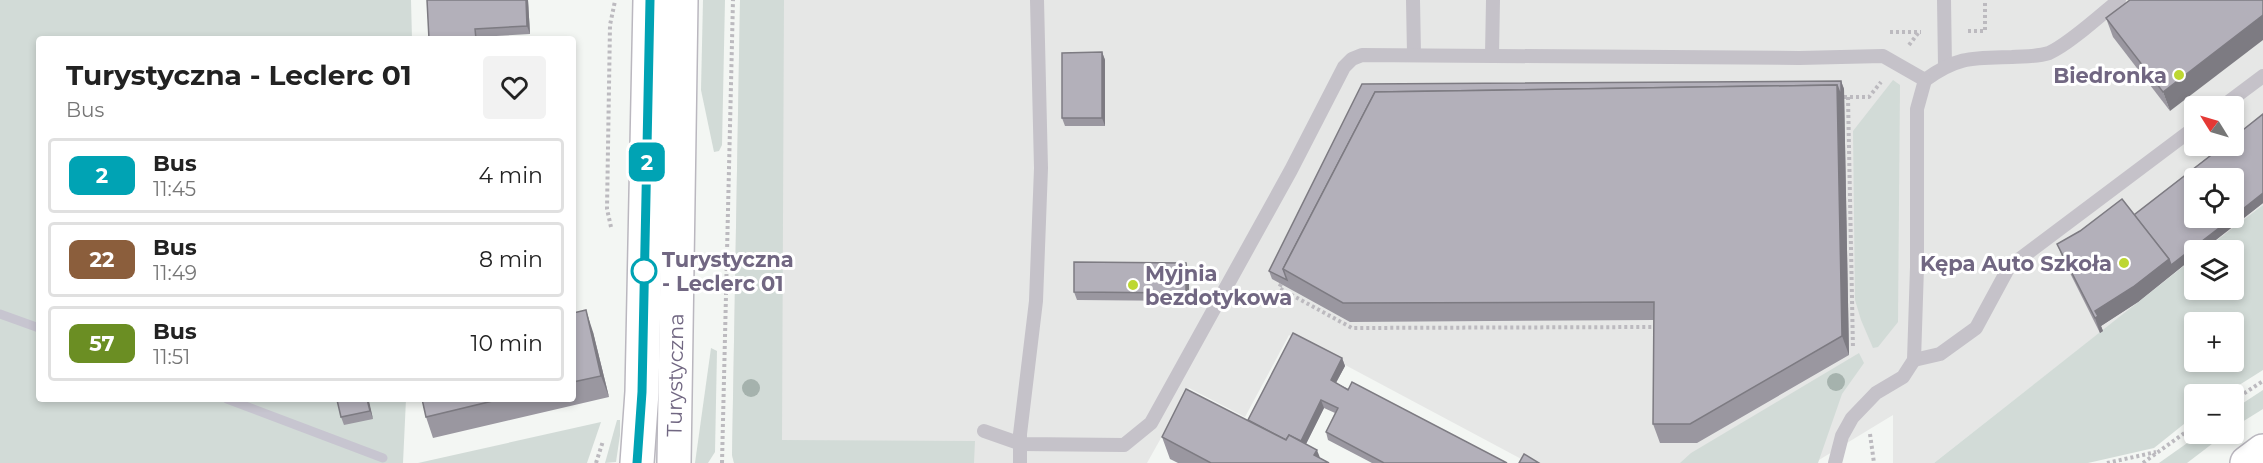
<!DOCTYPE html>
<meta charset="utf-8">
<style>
:root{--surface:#fff;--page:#f2f2f2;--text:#222;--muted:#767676;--line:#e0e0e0}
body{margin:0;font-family:Montserrat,sans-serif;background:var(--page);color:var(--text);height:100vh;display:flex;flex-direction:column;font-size:22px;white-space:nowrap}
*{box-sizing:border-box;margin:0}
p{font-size:20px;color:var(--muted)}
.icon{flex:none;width:33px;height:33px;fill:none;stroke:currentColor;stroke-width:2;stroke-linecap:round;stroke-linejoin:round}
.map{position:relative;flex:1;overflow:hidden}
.sheet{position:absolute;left:36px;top:36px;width:540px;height:366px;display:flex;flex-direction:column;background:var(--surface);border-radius:6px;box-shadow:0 3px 9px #0003}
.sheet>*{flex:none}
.badge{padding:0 12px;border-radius:9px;font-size:21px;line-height:39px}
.needle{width:39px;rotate:307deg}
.fabs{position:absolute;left:2184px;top:96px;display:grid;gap:12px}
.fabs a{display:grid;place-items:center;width:60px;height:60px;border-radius:6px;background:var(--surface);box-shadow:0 3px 9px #0003;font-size:30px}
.map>.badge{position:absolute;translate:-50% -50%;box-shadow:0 0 0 3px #fff}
.round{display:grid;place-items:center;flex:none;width:63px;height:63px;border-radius:6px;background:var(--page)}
.headline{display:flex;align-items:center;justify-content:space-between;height:102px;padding:0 30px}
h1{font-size:28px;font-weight:700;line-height:45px}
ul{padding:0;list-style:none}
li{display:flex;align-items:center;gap:18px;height:75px;margin:0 12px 9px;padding:0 18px;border:3px solid var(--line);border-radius:6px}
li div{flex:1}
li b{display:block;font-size:22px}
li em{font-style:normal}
li .badge{min-width:66px;font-weight:700;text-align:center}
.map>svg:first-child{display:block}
.built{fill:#e6e7e6;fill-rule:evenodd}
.green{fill:#d2dbd7;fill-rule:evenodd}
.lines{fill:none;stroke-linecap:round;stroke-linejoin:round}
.stream{stroke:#c7c5d0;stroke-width:9}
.secondary-casing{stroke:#bab7bf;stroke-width:36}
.path{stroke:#bcbabf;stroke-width:4;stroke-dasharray:3 3;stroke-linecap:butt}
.lane{stroke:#c5c2c9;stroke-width:14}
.secondary{stroke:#fff;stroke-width:33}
.tree{fill:#a5b2ad}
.wall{fill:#9a97a0}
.shaded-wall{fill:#7d7b82}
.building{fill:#b3b0ba;stroke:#7d7b82;stroke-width:1.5}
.line-casing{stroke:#fff;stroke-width:14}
.line{stroke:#00a3b4;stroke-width:9}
.poi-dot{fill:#bdd732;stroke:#fff;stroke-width:2}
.stop-dot{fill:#fff;stroke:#00a3b4;stroke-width:3}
.labels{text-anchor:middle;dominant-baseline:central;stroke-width:6;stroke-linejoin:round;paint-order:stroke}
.poi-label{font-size:21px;font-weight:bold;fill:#716782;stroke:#fff;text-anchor:end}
.stop-label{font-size:21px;font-weight:bold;fill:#716782;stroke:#fff;text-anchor:start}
.street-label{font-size:21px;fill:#716782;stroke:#fff}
</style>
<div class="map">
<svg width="2263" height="463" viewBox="0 0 2263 463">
<rect width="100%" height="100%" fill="#f3f6f3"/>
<path class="built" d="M740,0H2263V205L2205,250H2194V259L1934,463H1893V415L1814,463H1529L1289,335L1245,417L1189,388L1147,463H734L732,455ZM2194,106H2234V146H2194ZM2194,178H2234V218H2194Z"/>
<g class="green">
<polygon points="0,0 411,0 412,39 39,39 39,399 406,399 403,463 0,463"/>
<polygon points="703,0 725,0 722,145 719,151 714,152 701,90"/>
<polygon points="740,0 784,0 782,440 975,441 974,463 734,463 732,455"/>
<polygon points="1893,80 1900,85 1898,322 1878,347 1873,348 1861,320 1855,300 1853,131"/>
<path d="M2263,205V370L2225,394H2194V416L2154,448L2088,463H1934L2194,258V290H2234V250H2204ZM2194,322H2234V362H2194Z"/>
<polygon points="711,348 717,351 715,452 708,463 695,463"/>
<polygon points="1859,353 1864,363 1842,394 1818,463 1680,463 1691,453"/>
<polygon points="2263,390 2263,409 2234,427 2234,409"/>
<polygon points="617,420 620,420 620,435 616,462 605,463"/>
<polygon points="601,422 587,463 418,463"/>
<polygon points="2200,434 2225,434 2187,463 2159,463"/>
</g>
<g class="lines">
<g class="stream">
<polyline points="0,314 39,328"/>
<polyline points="227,399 383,458"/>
</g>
<defs>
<g id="secondary">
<polyline points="637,463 642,392 650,0"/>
<polyline points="674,463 681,0"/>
<polyline points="2247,463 2263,451"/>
</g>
</defs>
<use href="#secondary" class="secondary-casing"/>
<g class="path">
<polyline points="1968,31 1985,31 1985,0"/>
<polyline points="1890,32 1921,32"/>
<polyline points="1909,45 1919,32"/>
<polyline points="1844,97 1869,97 1881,82"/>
<polyline points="1848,97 1853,349"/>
<polyline points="611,227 607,209 610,25 615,1"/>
<polyline points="1281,284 1279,288 1352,328 1654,327"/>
<polyline points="2234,400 2263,381"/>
<polyline points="1870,434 1874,463"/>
<polyline points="596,463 603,441"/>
<polyline points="722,463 733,0"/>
<polyline points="2107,463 2156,452"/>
<polyline points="2143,463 2194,426"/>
</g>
<g class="lane">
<polyline points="1413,0 1414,54"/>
<polyline points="1944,0 1945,66"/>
<polyline points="1492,55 1493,0"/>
<polyline points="2223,106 2263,76"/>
<polyline points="1914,360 1940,354 1976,328 2009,267 2194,128"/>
<path d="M984,431L1021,444L1124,445L1151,423L1291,170L1344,67L1352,59L1362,55L1799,58L1883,56L1925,80C1958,56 1973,58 2012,57C2024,56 2037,57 2049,53C2068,45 2102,14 2119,0"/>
<polyline points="1020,463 1020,434 1036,301 1041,168 1037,0"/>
<polyline points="1835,463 1842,436 1852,418 1876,393 1903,377 1914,360 1917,267 1917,109 1925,80"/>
</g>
<use href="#secondary" class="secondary"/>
</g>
<g class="tree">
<circle cx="1836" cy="382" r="9"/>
<circle cx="751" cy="388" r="9"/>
</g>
<g class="wall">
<polygon points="427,0 528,0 530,34 478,37 478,39 429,39"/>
<polygon points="2130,0 2170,111 2113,37 2106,18"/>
<polygon points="1102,52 1105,60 1105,126 1065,126 1062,118"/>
<polygon points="1841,81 1844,89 1849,355 1697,443 1660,443 1653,424 1654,320 1350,322 1272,279 1269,271"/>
<polygon points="2263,114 2263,203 2203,250 2194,250 2194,257 2138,302 2101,326 2103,331 2100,333 2063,259 2057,244 2134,215"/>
<polygon points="1186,263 1189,271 1189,301 1077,300 1074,292"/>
<polygon points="573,313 593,332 609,397 433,438 426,417 422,399 573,399"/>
<polygon points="1342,358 1345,366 1336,383 1507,463 1372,463 1328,440 1326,432 1335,413 1324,408 1306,444 1320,458 1329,463 1178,463 1170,459 1162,437 1248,420"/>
<polygon points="340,399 368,399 373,419 344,425 341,417"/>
</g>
<g class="shaded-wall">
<polygon points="526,0 528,0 530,34 527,26"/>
<polygon points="2263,15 2263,40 2170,111 2163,92"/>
<polygon points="1102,52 1105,60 1105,126 1102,118"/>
<polygon points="1841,81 1844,89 1849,355 1842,336 1837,85"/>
<polygon points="2263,193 2263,203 2203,250 2194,250 2194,257 2138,302 2101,326 2103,331 2100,333 2095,318 2095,311 2169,259 2232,218 2234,218 2234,216"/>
<polygon points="1186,263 1189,271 1189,301 1186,293"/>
<polygon points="586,310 593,332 609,397 601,376"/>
<polygon points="1342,358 1345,366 1333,388 1331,380"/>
<polygon points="367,399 369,401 373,419 370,411"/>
<polygon points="1321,400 1324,408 1299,458 1296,450"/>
<polygon points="1317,450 1322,463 1314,455"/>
</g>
<g class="building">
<polygon points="427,0 526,0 527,26 475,29 476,39 429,39"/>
<polygon points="2130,0 2263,0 2263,15 2163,92 2106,18"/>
<polygon points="1102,52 1102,118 1062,118 1062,53"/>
<polygon points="1841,81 1841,96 1837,85 1375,92 1283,269 1287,280 1269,271 1362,84"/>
<polygon points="1837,85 1842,336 1690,424 1653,424 1654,302 1343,303 1283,269 1375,92"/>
<polygon points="2263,114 2263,193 2234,216 2234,178 2194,178 2194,218 2232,218 2171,265 2169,259 2134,215 2223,146 2234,146 2234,137"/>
<polygon points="2122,199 2169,259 2133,287 2095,311 2098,316 2095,318 2057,244 2080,231"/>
<polygon points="1074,262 1186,263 1186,293 1074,292"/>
<polygon points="586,310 601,376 573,382 573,313"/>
<polygon points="1293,333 1342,358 1331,380 1348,390 1352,382 1507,463 1384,463 1326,432 1338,408 1321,400 1301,441 1289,435 1286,440 1248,420"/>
<polygon points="1186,389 1286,440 1289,435 1317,450 1314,455 1329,463 1211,463 1162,437"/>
<polygon points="340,399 367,399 370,411 341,417 337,400"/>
<polygon points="422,399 501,399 426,417"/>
<polygon points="1524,454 1539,463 1519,463"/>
</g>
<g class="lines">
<defs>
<polyline id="line" points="637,463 642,392 650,0"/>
</defs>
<use href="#line" class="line-casing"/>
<use href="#line" class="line"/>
</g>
<g class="poi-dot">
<circle cx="2179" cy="75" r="6"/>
<circle cx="2124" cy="263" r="6"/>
<circle cx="1133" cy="285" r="6"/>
</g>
<circle class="stop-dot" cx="644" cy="271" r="12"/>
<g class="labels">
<g class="poi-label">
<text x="2167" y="75">Biedronka</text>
<text x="2112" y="263">Kępa Auto Szkoła</text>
<text x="1145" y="273" text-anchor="start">Myjnia<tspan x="1145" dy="24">bezdotykowa</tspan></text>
</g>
<g class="stop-label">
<text x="662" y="259">Turystyczna<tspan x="662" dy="24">- Leclerc 01</tspan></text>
</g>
<g class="street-label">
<text transform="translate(675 375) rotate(-89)">Turystyczna</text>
</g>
</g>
</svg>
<div class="fabs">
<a><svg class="needle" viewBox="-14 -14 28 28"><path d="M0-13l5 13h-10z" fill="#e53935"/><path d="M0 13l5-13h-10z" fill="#767676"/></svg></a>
<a><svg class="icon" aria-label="locate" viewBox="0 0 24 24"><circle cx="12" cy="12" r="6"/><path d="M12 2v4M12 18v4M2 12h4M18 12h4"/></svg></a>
<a><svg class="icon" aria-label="layers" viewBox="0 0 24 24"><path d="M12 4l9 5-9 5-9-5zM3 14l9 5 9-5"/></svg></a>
<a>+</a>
<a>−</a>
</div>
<b class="badge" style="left:647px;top:162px;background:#00a3b4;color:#fff">2</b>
<section class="sheet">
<div class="headline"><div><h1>Turystyczna - Leclerc 01</h1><p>Bus</p></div><a class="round"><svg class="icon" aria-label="heart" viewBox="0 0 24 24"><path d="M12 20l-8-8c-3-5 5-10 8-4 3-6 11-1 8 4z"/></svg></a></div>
<ul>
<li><span class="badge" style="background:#00a3b4;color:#fff">2</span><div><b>Bus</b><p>11:45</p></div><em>4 min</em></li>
<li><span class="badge" style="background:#8b5e3c;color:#fff">22</span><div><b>Bus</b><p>11:49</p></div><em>8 min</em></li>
<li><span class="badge" style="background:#6b8e23;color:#fff">57</span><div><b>Bus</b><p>11:51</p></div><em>10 min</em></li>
</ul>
</section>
</div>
